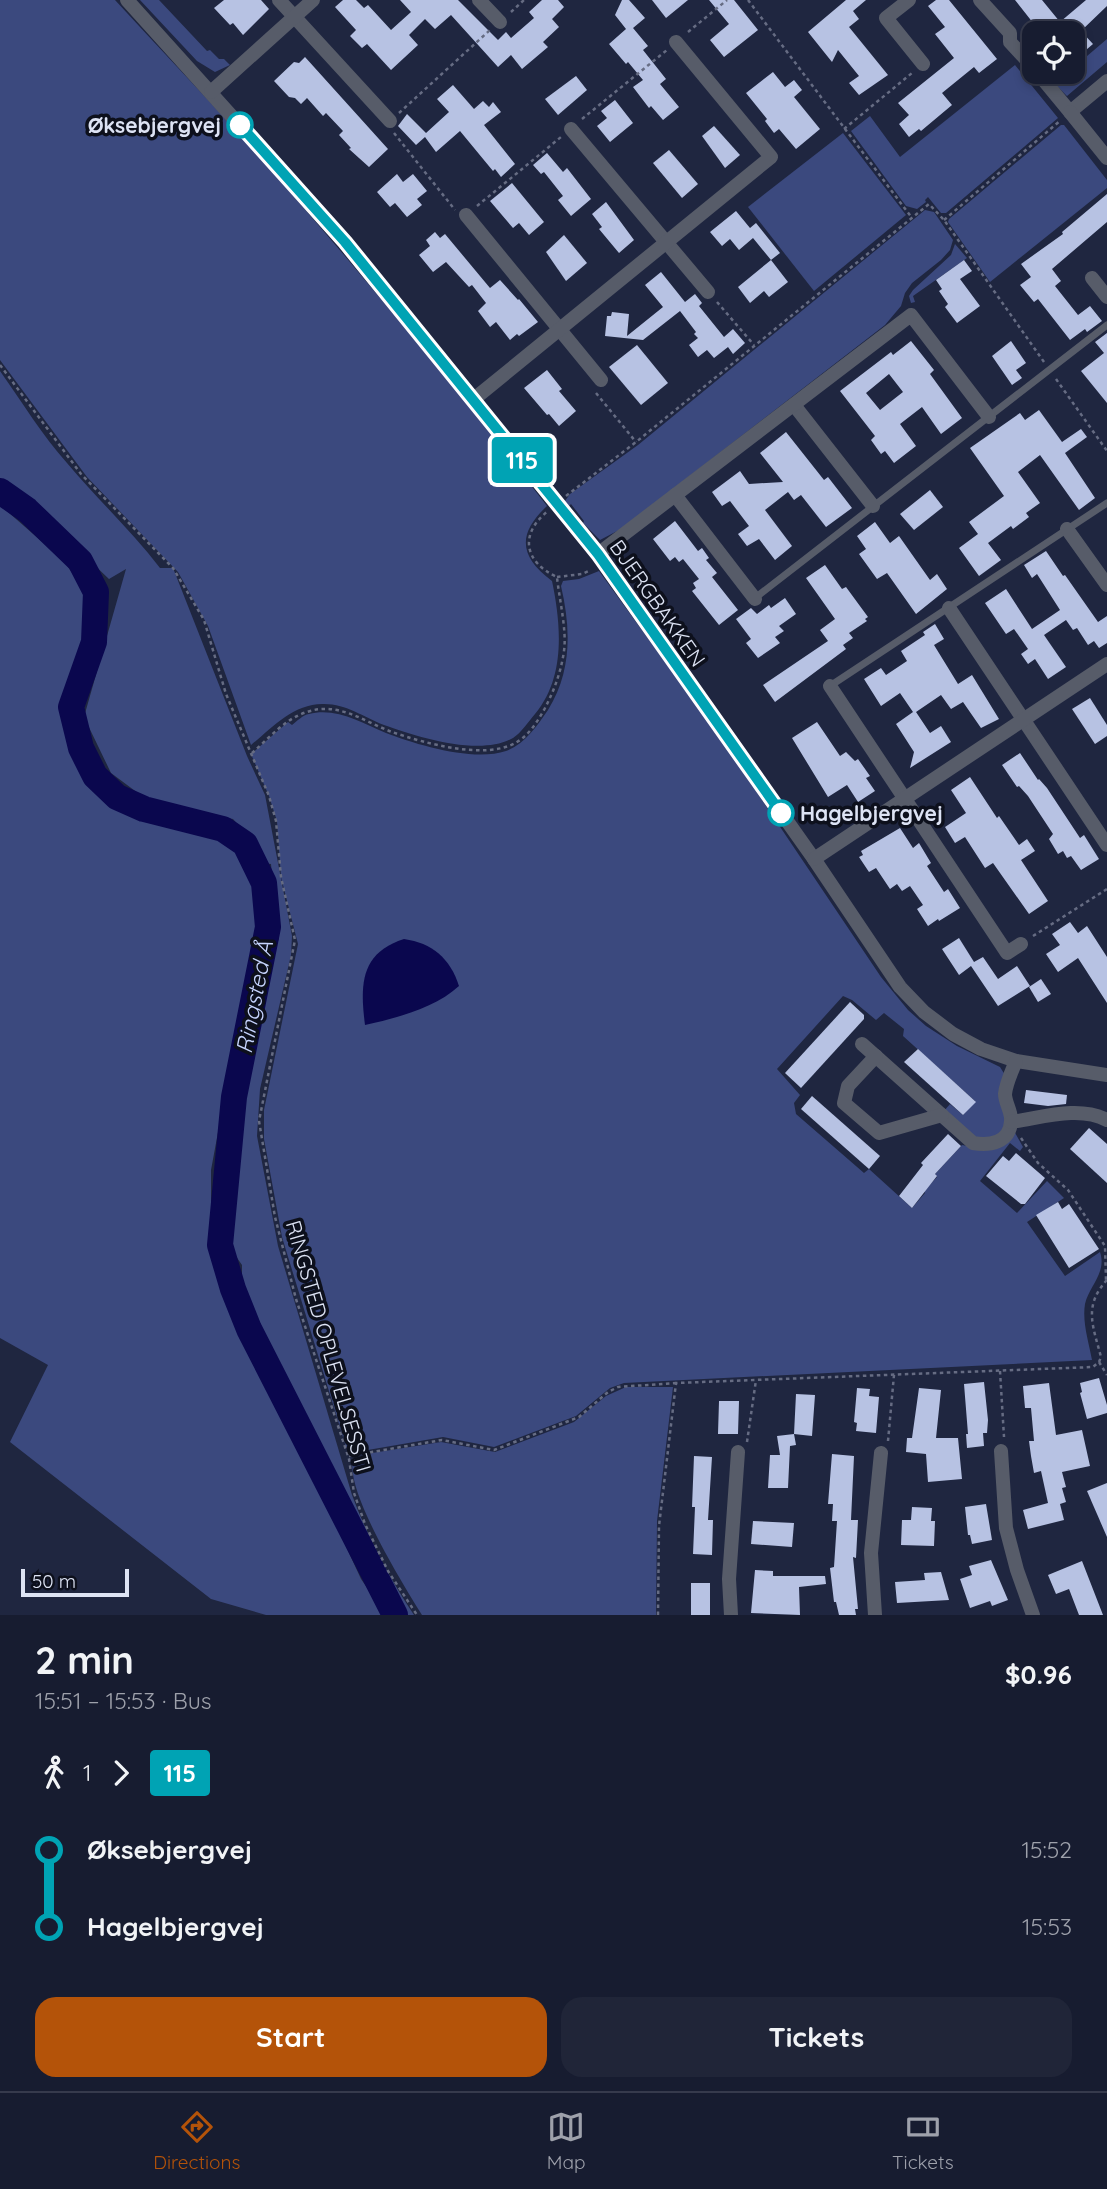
<!DOCTYPE html>
<meta charset="utf-8">
<style>
:root{--surface:#171c30;--page:#202538;--text:#f1f3f6;--muted:#9ea1ab;--line:#363a4c;--accent:#b45309}
body{margin:0;font-family:Quicksand,sans-serif;background:var(--page);color:var(--text);height:100vh;display:flex;flex-direction:column;font-size:26px;white-space:nowrap}
*{box-sizing:border-box;margin:0}
p{font-size:23px;color:var(--muted)}
.icon{flex:none;width:38px;height:38px;fill:none;stroke:currentColor;stroke-width:2;stroke-linecap:round;stroke-linejoin:round}
.map{position:relative;height:1615px;overflow:hidden}
.sheet{display:flex;flex-direction:column;background:var(--surface);flex:1}
.sheet>*{flex:none}
.badge{padding:0 14px;border-radius:5px;font-size:24px;line-height:46px}
.buttons{position:absolute;left:1022px;top:21px;display:grid;gap:14px}
.buttons a{display:grid;place-items:center;width:63px;height:63px;border-radius:14px;background:var(--surface);box-shadow:0 4px 10px #0003,0 0 0 2px var(--line);font-size:35px}
.scale{position:absolute;left:21px;bottom:18px;width:108px;box-sizing:border-box;padding-left:7px;border:4px solid #dde3f4;border-top:0;font-size:19px;line-height:24px;white-space:nowrap;color:#dde3f4;-webkit-text-stroke:5px #0d101c;paint-order:stroke}
.map>.badge{position:absolute;translate:-50% -50%;box-shadow:0 0 0 4px #fff}
.legs{display:flex;align-items:center;gap:10px;height:77px;padding:0 35px;font-size:23px}
.legs p{margin-inline-start:auto}
.summary{display:flex;align-items:center;justify-content:space-between;height:119px;padding:0 35px}
h1{font-size:38px;font-weight:800;line-height:52px}
.primary-button{display:flex;gap:14px;margin-top:auto;padding:14px 35px}
.primary-button a{flex:1;height:80px;border-radius:21px;background:var(--accent);color:#fff;font-size:28px;font-weight:800;line-height:80px;text-align:center}
.primary-button a+a{background:var(--page);color:var(--text)}
ul{padding:0 35px;list-style:none}
li{display:flex;align-items:center;gap:24px;height:77px;font-size:26px}
li i{display:grid;place-items:center;width:10px;height:100%;margin:0 9px;background:currentColor}
li i::after{content:'';width:18px;height:18px;margin:-9px;border:5px solid;border-radius:50%;background:var(--surface)}
li p{margin-inline-start:auto}
li:first-child i{background:linear-gradient(#0000 50%,currentColor 0)}
li:last-child i{background:linear-gradient(currentColor 50%,#0000 0)}
.tab-bar{display:flex;justify-content:space-around;align-items:center;height:98px;border-top:2px solid var(--line);background:var(--surface);font-size:19px;color:var(--muted)}
.tab-bar a{display:grid;justify-items:center;gap:4px}
.tab-bar .on{color:var(--accent)}
.map>svg:first-child{display:block}
.green{fill:#3b497e}
.water{fill:#0a074e}
.lines{fill:none;stroke-linecap:round;stroke-linejoin:round}
.river{stroke:#0a074e;stroke-width:26}
.building{fill:#b7c2e3;fill-rule:evenodd}
.path{stroke:#666c83;stroke-width:2.5;stroke-dasharray:3.5 3.5;stroke-linecap:butt}
.service{stroke:#575c69;stroke-width:7}
.minor{stroke:#575c69;stroke-width:14}
.line-1-casing{stroke:#fff;stroke-width:16}
.line-1{stroke:#00a3b4;stroke-width:10}
.stop-1-dot{fill:#fff;stroke:#00a3b4;stroke-width:3.5}
.labels{text-anchor:middle;dominant-baseline:central;stroke-width:7;stroke-linejoin:round;paint-order:stroke}
.stop-label{font-size:21px;font-weight:bold;fill:#dde3f4;stroke:#0d101c;text-anchor:end}
.street-label{font-size:21px;fill:#dde3f4;stroke:#0d101c}
.water-label{font-size:23px;font-style:italic;fill:#c6d4fe;stroke:#0d101c}
</style>
<div class="map">
<svg width="1107" height="1615" viewBox="0 0 1107 1615">
<rect width="100%" height="100%" fill="#1f2640"/>
<g class="green">
<path d="M0,0H115C155,44 198,88 238,133C345,253 448,378 547,506C518,533 518,556 552,581C561,624 566,677 535,714C529,721 521,733 513,738C481,757 417,737 384,725C363,717 347,704 324,704C294,703 272,728 251,745L208,626L178,572L87,477L0,360Z"/>
<polygon points="140,0 159,0 207,51 210,50 219,59 224,59 230,65 215,72 197,61"/>
<polygon points="1107,39 1107,62 1067,96 1054,83 1068,72 1073,72 1073,68"/>
<polygon points="1015,65 1058,118 946,213 941,213 928,197 925,200 926,202 917,209 906,206 851,131 870,116 900,157"/>
<polygon points="1061,125 1064,125 1107,180 1107,188 990,282 948,222 949,219"/>
<polygon points="843,133 906,215 814,291 748,207"/>
<polygon points="925,210 934,212 953,240 950,250 941,260 912,283 905,293 901,306 885,325 621,529 600,540 583,523 584,521 571,504 569,506 565,501 570,494 638,445"/>
<polygon points="955,244 967,258 913,296 915,302 911,303 909,296 913,290 951,255"/>
<path d="M0,371C22,402 42,435 67,463C97,499 132,531 160,568H173L247,756L265,795L292,936L291,955L260,1089L257,1136L278,1246L352,1495C368,1538 389,1577 414,1615H400L369,1558L331,1472L257,1327L249,1301L242,1291V1265L226,1242L229,1235L232,1199L233,1147L237,1114L272,953L279,939V929L275,909L271,864L262,863L254,843L233,819L154,805L111,773L84,717L126,569L109,579C73,545 43,503 0,478Z"/>
<polygon points="0,505 64,561 81,586 89,605 83,650 66,704 70,731 85,774 111,803 158,825 217,835 239,846 253,870 261,907 255,956 235,1064 221,1116 211,1170 211,1229 225,1294 284,1412 361,1579 386,1615 266,1615 211,1599 10,1442 48,1365 0,1338"/>
<path d="M599,571L721,739L881,977L908,1010L926,1026L957,1046L1000,1067L1005,1075L1000,1093L1006,1120L1004,1128L997,1136L985,1140L972,1137L944,1111L950,1104L963,1115L975,1101L903,1036L904,1029L884,1013L876,1020L852,1000L843,996L777,1069L800,1095L794,1103L796,1114L864,1173L869,1169L912,1208L925,1193L924,1191L937,1177L935,1174L962,1145C985,1149 1000,1155 1014,1131L1023,1147L1020,1151L1010,1143L980,1181L1017,1213L1047,1181L1064,1198L1027,1222L1065,1276L1100,1252C1107,1273 1089,1286 1085,1304C1082,1322 1089,1343 1092,1360L624,1383L610,1388L576,1416L494,1447L443,1437L362,1451H351L346,1447L282,1237L264,1139V1110L298,944L281,877L277,821L269,796L251,754L288,722L292,725C297,721 303,715 309,714C336,707 362,723 386,733C417,745 474,762 506,751C525,744 537,726 548,710C572,671 571,629 561,586L563,581L579,579Z"/>
<path d="M626,1387H673L657,1521L656,1615H422C404,1586 345,1491 353,1460L366,1454L441,1442L495,1452L574,1422L606,1396Z"/>
</g>
<path class="water" d="M404,939C432,943 450,958 459,986C435,1008 397,1018 365,1025C360,985 360,953 404,939Z"/>
<g class="lines">
<polyline class="river" points="0,491 27,510 80,561 96,592 94,642 71,707 81,748 95,776 117,797 144,809 223,829 245,844 264,883 268,927 234,1097 220,1245 233,1289 249,1329 395,1615"/>
</g>
<g class="building">
<polygon points="224,0 261,0 269,9 243,35 233,23 230,25 214,8"/>
<polygon points="343,0 356,0 364,8 368,5 391,30 411,12 400,0 458,0 498,40 506,32 511,38 534,18 529,12 542,0 558,0 564,7 552,19 559,27 543,42 548,47 522,69 511,55 498,67 451,15 435,29 425,19 409,35 418,45 391,70 367,44 362,48 350,36 356,30 335,7"/>
<polygon points="622,0 629,0 645,18 633,28 648,46 643,50 666,79 660,84 679,107 663,120 651,106 649,108 633,87 643,80 628,62 626,64 609,44 626,29 615,15"/>
<polygon points="652,0 688,0 666,18"/>
<polygon points="709,0 734,0 758,30 724,57 710,40 729,24"/>
<polygon points="846,0 866,0 853,11 859,19 849,27 888,75 859,95 849,83 859,76 838,50 832,62 808,32"/>
<polygon points="936,0 949,0 997,59 979,73 974,67 942,93 952,105 921,131 919,129 909,137 899,124 909,115 898,103 954,58 935,34 945,27 928,6"/>
<polygon points="1015,0 1042,0 1060,22 1086,0 1107,0 1107,6 1081,31 1093,44 1073,61 1073,33 1041,33"/>
<polygon points="305,57 388,149 369,167 349,149 351,148 339,135 343,131 326,113 323,116 307,98 301,104 295,98 289,97 274,81 294,62 299,63"/>
<polygon points="773,72 785,87 794,80 802,90 794,97 820,129 796,149 779,129 774,133 765,121 767,119 746,93"/>
<polygon points="576,76 587,90 558,115 545,99"/>
<polygon points="453,85 474,109 483,101 489,107 493,102 501,112 484,125 515,164 501,177 495,169 493,171 460,131 436,152 425,137 416,145 398,126 407,114 426,133 449,112 437,99"/>
<polygon points="615,100 633,123 610,142 597,126 607,118 601,111"/>
<polygon points="714,126 740,155 725,168 702,136"/>
<polygon points="669,150 698,184 682,198 653,163"/>
<polygon points="547,153 563,172 567,168 591,199 571,216 558,200 563,196 544,172 541,174 533,165"/>
<polygon points="397,174 403,182 413,174 427,191 417,199 422,205 407,217 395,203 390,207 377,192"/>
<polygon points="512,183 544,222 529,235 519,223 513,228 490,201"/>
<polygon points="1107,194 1107,222 1052,269 1061,281 1055,286 1078,315 1090,306 1102,321 1087,332 1085,329 1070,340 1038,299 1034,302 1020,285 1031,277 1021,264 1063,234 1062,232"/>
<polygon points="606,202 634,240 619,253 599,229 602,227 592,214"/>
<polygon points="736,211 750,228 756,223 780,253 771,260 753,238 739,250 730,239 722,246 710,232"/>
<polygon points="435,232 440,238 445,234 490,288 500,280 518,300 519,299 538,322 519,336 517,334 510,340 496,322 490,327 478,311 486,303 472,285 469,287 446,262 433,272 419,255 430,246 426,240"/>
<polygon points="564,235 587,263 566,281 546,252"/>
<polygon points="771,260 788,282 769,297 764,291 750,303 738,287"/>
<polygon points="964,260 972,271 960,279 980,306 957,323 945,307 948,304 939,291 942,289 936,280"/>
<polygon points="661,272 685,302 695,294 702,303 699,306 724,337 733,329 745,343 733,354 728,347 714,358 707,350 698,357 689,345 698,338 694,334 696,332 680,311 643,340 605,336 607,316 611,316 612,312 629,314 627,336 663,307 645,285"/>
<polygon points="1107,333 1107,403 1081,371 1104,353 1095,342"/>
<path d="M911,341L934,370L930,374L962,418L941,434L922,407L900,424L916,446L894,463L885,451L881,454L871,440L875,436L840,391L891,352L893,355ZM889,374L903,392L880,410L866,393Z"/>
<polygon points="1011,341 1026,363 1016,370 1022,378 1012,385 992,356"/>
<polygon points="637,345 668,383 641,405 609,367"/>
<polygon points="547,370 562,389 559,391 576,411 559,426 549,414 547,415 524,388"/>
<polygon points="1039,410 1062,442 1081,429 1087,437 1065,453 1095,498 1079,510 1040,455 1018,472 1040,503 1026,513 1029,517 1013,529 1011,526 988,543 1001,560 979,576 959,548 978,534 969,522 1004,496 970,448 1020,413 1025,420"/>
<polygon points="786,432 824,480 828,477 852,508 826,527 801,495 794,500 788,492 765,510 792,546 775,560 759,539 747,546 738,534 749,526 730,501 722,506 712,492 740,471 749,484 783,482 760,453"/>
<polygon points="930,490 943,507 914,530 900,514"/>
<polygon points="675,521 698,551 702,548 709,558 706,560 717,573 712,577 738,610 719,625 692,591 696,588 693,583 699,579 683,559 679,562 675,557 670,561 653,539"/>
<polygon points="875,522 890,543 899,536 930,580 937,574 947,589 916,614 887,573 877,579 859,554 866,549 857,536"/>
<polygon points="1046,551 1063,576 1065,575 1098,622 1107,616 1107,643 1099,648 1094,641 1088,645 1077,628 1073,630 1066,620 1044,635 1066,667 1048,679 1035,659 1028,664 1021,654 1028,649 1014,629 1006,634 985,603 1006,589 1032,629 1060,610 1037,574 1032,578 1024,565"/>
<polygon points="825,565 842,589 846,587 868,617 865,619 867,621 849,633 853,638 843,645 846,649 775,702 763,685 828,641 820,630 835,619 806,578"/>
<polygon points="785,598 796,614 779,626 784,631 775,637 780,643 758,658 746,643 751,639 736,619 751,608 757,614 769,605 771,608"/>
<polygon points="935,624 944,639 934,645 958,684 972,675 999,719 981,728 963,702 951,709 941,695 916,712 930,733 941,726 951,742 910,768 914,752 896,724 913,712 900,693 881,706 864,679 881,668 886,675 907,661 901,651 925,635 923,632"/>
<polygon points="1090,698 1107,725 1107,736 1095,744 1072,709"/>
<polygon points="817,722 840,756 846,752 855,761 858,759 870,776 866,778 875,791 858,802 847,785 828,797 792,738"/>
<polygon points="1020,753 1038,780 1039,779 1047,788 1080,838 1084,835 1099,859 1081,870 1071,856 1067,858 1063,851 1058,854 1049,839 1053,834 1028,796 1019,786 1017,787 1002,765"/>
<polygon points="970,777 997,818 999,816 1019,845 1027,839 1035,851 1021,860 1048,901 1029,914 993,863 985,868 965,837 955,843 945,827 966,813 951,790"/>
<polygon points="900,828 913,848 919,843 931,863 927,866 944,892 948,889 960,908 939,921 938,919 928,926 917,909 923,905 910,886 902,891 897,884 890,889 876,868 869,872 859,857 863,855 861,851"/>
<polygon points="1070,922 1078,933 1087,926 1107,957 1107,1003 1078,958 1058,972 1046,954 1060,945 1052,934"/>
<polygon points="959,938 974,962 983,957 998,979 1017,966 1030,986 998,1006 971,966 959,975 942,949"/>
<polygon points="1041,979 1051,994 1038,1002 1029,987"/>
<polygon points="850,1002 864,1015 864,1019 801,1088 785,1073"/>
<polygon points="918,1049 976,1102 963,1115 904,1062"/>
<polygon points="1026,1090 1067,1095 1066,1104 1048,1106 1024,1103"/>
<polygon points="812,1096 880,1156 869,1169 801,1109"/>
<polygon points="1089,1128 1107,1144 1107,1183 1070,1149"/>
<polygon points="948,1134 961,1146 935,1174 937,1176 912,1208 899,1196 923,1165 921,1163"/>
<polygon points="1016,1153 1045,1178 1025,1204 1021,1204 986,1176 1003,1156 1009,1161"/>
<polygon points="1058,1202 1062,1209 1069,1204 1099,1249 1069,1268 1036,1215"/>
<polygon points="1099,1378 1107,1405 1107,1413 1087,1419 1080,1393 1082,1392 1080,1383"/>
<polygon points="984,1382 988,1420 987,1433 983,1433 984,1446 967,1448 966,1434 968,1434 964,1384"/>
<polygon points="1049,1383 1056,1435 1082,1430 1090,1466 1062,1472 1066,1487 1062,1488 1066,1502 1060,1504 1064,1520 1028,1529 1023,1510 1048,1503 1041,1471 1034,1473 1031,1456 1029,1441 1034,1441 1031,1408 1025,1408 1023,1386"/>
<polygon points="857,1388 870,1389 869,1396 879,1397 876,1433 856,1431 857,1423 854,1422"/>
<polygon points="919,1388 941,1390 936,1438 958,1438 962,1479 928,1482 926,1454 906,1452 907,1438 912,1438"/>
<polygon points="796,1394 815,1395 812,1436 794,1434 796,1445 790,1446 788,1488 768,1488 770,1455 780,1455 777,1436 794,1434"/>
<polygon points="719,1401 739,1401 738,1434 718,1434"/>
<polygon points="832,1454 854,1456 851,1520 858,1520 856,1558 853,1557 858,1609 855,1609 856,1615 839,1615 836,1602 834,1602 830,1568 834,1567 837,1521 832,1521 833,1504 828,1504"/>
<polygon points="694,1456 712,1457 708,1520 713,1520 712,1555 693,1554 695,1507 692,1507"/>
<polygon points="1107,1483 1107,1537 1087,1491"/>
<polygon points="986,1504 992,1540 972,1544 970,1535 968,1535 965,1507"/>
<polygon points="912,1507 932,1508 931,1521 935,1521 934,1546 901,1545 902,1520 911,1520"/>
<polygon points="753,1521 794,1523 792,1547 751,1544"/>
<polygon points="991,1560 1008,1600 992,1606 990,1601 970,1608 960,1579 972,1575 969,1566"/>
<polygon points="1082,1561 1103,1615 1079,1615 1069,1589 1056,1594 1048,1575"/>
<polygon points="755,1570 773,1571 773,1576 825,1576 826,1584 799,1587 800,1615 751,1613"/>
<polygon points="941,1572 949,1600 897,1603 895,1582 925,1580 924,1573"/>
<rect x="691" y="1583" width="19" height="32"/>
</g>
<g class="lines">
<g class="path">
<polyline points="748,0 912,218"/>
<polyline points="511,12 524,0"/>
<polyline points="688,32 727,0"/>
<polyline points="399,113 490,30"/>
<polyline points="582,119 667,50"/>
<polyline points="844,129 912,73"/>
<polyline points="394,133 455,210"/>
<polyline points="477,206 561,137"/>
<polyline points="944,220 1061,120"/>
<polyline points="717,302 754,345"/>
<polyline points="0,365 81,474 173,568 204,620 226,694 269,796 276,821 281,877 295,940 259,1121 275,1217 296,1299 349,1459 354,1493 365,1524 388,1571 417,1615"/>
<polyline points="1056,379 1107,451"/>
<polyline points="596,393 636,442"/>
<polyline points="566,496 636,442 929,204 944,220 1044,362"/>
<polyline points="557,577 582,574 591,570"/>
<path d="M252,753C268,739 286,718 307,712C338,701 365,722 392,732C424,743 486,761 517,742C529,735 537,722 544,710C554,691 561,672 564,651C567,630 559,598 557,577C524,562 519,534 548,511"/>
<polyline points="1033,936 1107,889"/>
<polyline points="1021,1138 1038,1163 1068,1190 1105,1246 1106,1280"/>
<polyline points="1099,1362 1107,1375"/>
<polyline points="1000,1371 1004,1437"/>
<polyline points="888,1441 894,1375"/>
<polyline points="747,1442 756,1380"/>
<polyline points="349,1456 442,1440 494,1450 579,1417 608,1392 618,1387 676,1383"/>
<path d="M658,1615L659,1526L676,1383L1093,1367L1099,1362L1101,1357C1093,1326 1083,1306 1107,1280"/>
</g>
<g class="service">
<polyline points="755,598 1107,325"/>
<polyline points="830,686 1107,503"/>
</g>
<g class="minor">
<polyline points="127,0 345,242 598,554 814,859 900,987 924,1012 953,1034 981,1049 1016,1061 1107,1075"/>
<polyline points="279,0 390,121"/>
<polyline points="479,0 500,22"/>
<polyline points="909,0 886,18 923,64"/>
<polyline points="980,0 1010,33 1010,42 1034,68"/>
<polyline points="1037,72 1070,112 1107,81"/>
<polyline points="211,92 313,0"/>
<polyline points="1070,112 1107,158"/>
<polyline points="571,129 708,292"/>
<polyline points="466,215 601,380"/>
<polyline points="1092,278 1107,297"/>
<polyline points="474,399 771,157 676,42"/>
<polyline points="794,405 873,506"/>
<polyline points="675,495 755,599"/>
<polyline points="1067,529 1107,585"/>
<polyline points="598,554 911,315 989,417"/>
<polyline points="949,608 1107,845"/>
<polyline points="830,686 1007,953 1021,944"/>
<polyline points="814,859 1107,664"/>
<path d="M862,1044L973,1143C989,1146 1010,1143 1011,1121C1012,1112 1005,1103 1005,1094C1006,1083 1012,1071 1016,1061"/>
<polyline points="876,1056 848,1086 844,1103 879,1133 942,1115"/>
<path d="M1011,1122C1041,1118 1079,1105 1107,1120"/>
<polyline points="1001,1451 1006,1528 1017,1570 1033,1615"/>
<polyline points="731,1615 729,1579 738,1452"/>
<polyline points="875,1615 871,1553 881,1453"/>
</g>
</g>
<g class="lines">
<defs>
<polyline id="line-1" points="240,125 345,242 598,554 781,813"/>
</defs>
<use href="#line-1" class="line-1-casing"/>
<use href="#line-1" class="line-1"/>
</g>
<g class="stop-1-dot">
<circle cx="240" cy="125" r="12"/>
<circle cx="781" cy="813" r="12"/>
</g>
<g class="labels">
<g class="stop-label">
<text x="221" y="125">Øksebjergvej</text>
<text x="800" y="813" text-anchor="start">Hagelbjergvej</text>
</g>
<g class="street-label">
<text transform="translate(658 603) rotate(55)">BJERGBAKKEN</text>
<text transform="translate(329 1346) rotate(74)">RINGSTED OPLEVELSESSTI</text>
</g>
<g class="water-label">
<text transform="translate(254 997) rotate(-79)">Ringsted Å</text>
</g>
</g>
</svg>
<div class="buttons">
<a><svg class="icon" aria-label="locate" viewBox="0 0 24 24"><circle cx="12" cy="12" r="6"/><path d="M12 2v4M12 18v4M2 12h4M18 12h4"/></svg></a>
</div>
<div class="scale">50 m</div>
<b class="badge" style="left:522px;top:460px;background:#00a3b4;color:#fff">115</b>
</div>
<section class="sheet">
<div class="summary"><div><h1>2 min</h1><p>15:51 – 15:53 · Bus</p></div><b>$0.96</b></div>
<div class="legs"><svg class="icon" aria-label="walk" viewBox="0 0 24 24"><circle cx="13" cy="4" r="2"/><path d="M13 8l-2 6 4 7M11 14l-3 7M7 12l3-4h3l4 4"/></svg>1<svg class="icon" aria-label="forward" viewBox="0 0 24 24"><path d="M9 5l7 7-7 7"/></svg><b class="badge" style="background:#00a3b4;color:#fff">115</b></div>
<ul>
<li><i style="color:#00a3b4"></i><b>Øksebjergvej</b><p>15:52</p></li>
<li><i style="color:#00a3b4"></i><b>Hagelbjergvej</b><p>15:53</p></li>
</ul>
<div class="primary-button"><a>Start</a><a>Tickets</a></div>
</section>
<nav class="tab-bar">
<a class="on"><svg class="icon" aria-label="directions" viewBox="0 0 24 24"><path d="M12 3l9 9-9 9-9-9zM9 14v-3h6M13 9l2 2-2 2"/></svg>Directions</a>
<a><svg class="icon" aria-label="map" viewBox="0 0 24 24"><path d="M3 6l6-2 6 2 6-2v14l-6 2-6-2-6 2zM9 4v14M15 6v14"/></svg>Map</a>
<a><svg class="icon" aria-label="tickets" viewBox="0 0 24 24"><path d="M3 7h18v10H3zM15 7v10"/></svg>Tickets</a>
</nav>
